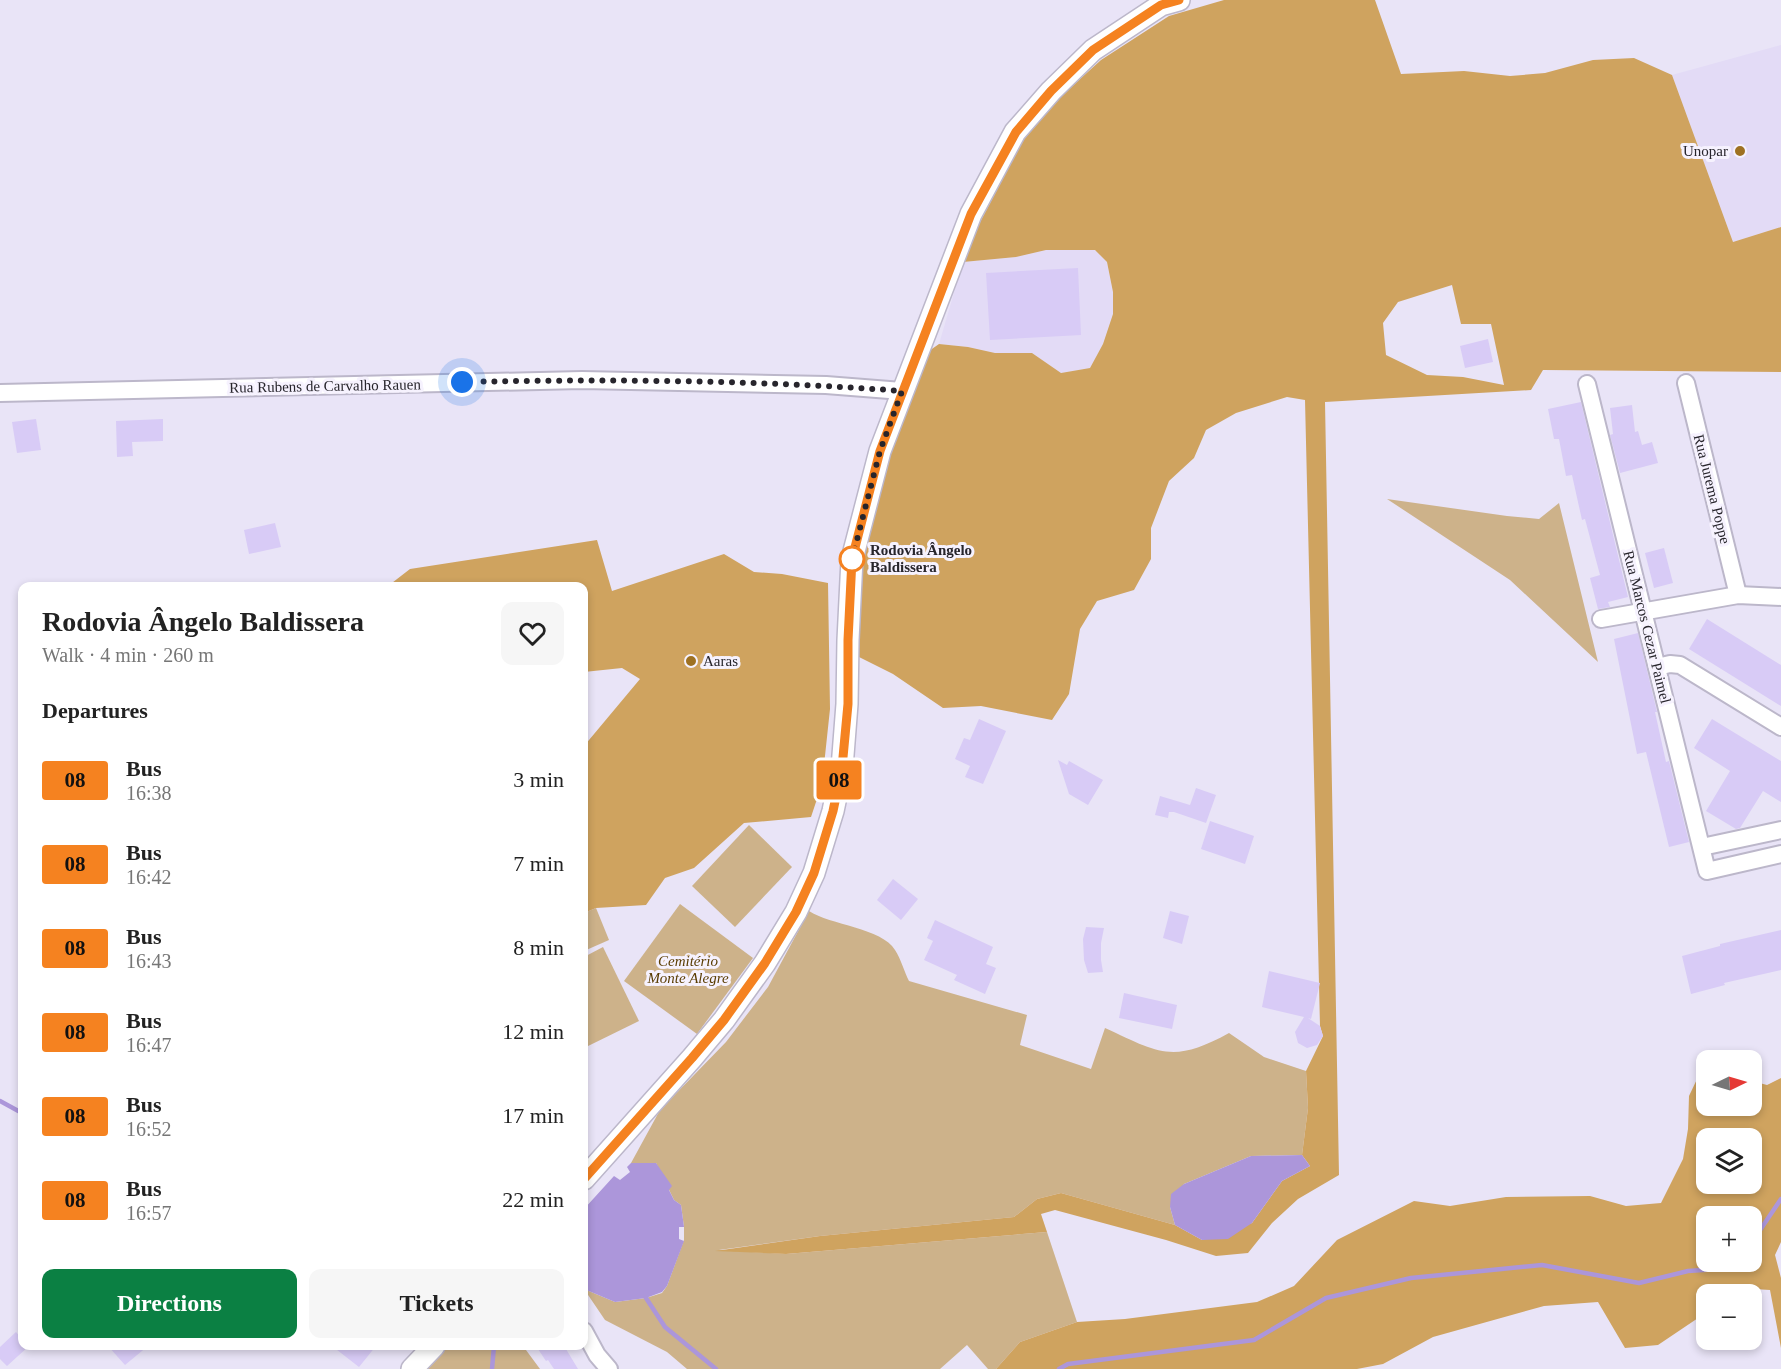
<!DOCTYPE html>
<meta charset="utf-8">
<style>
:root{--surface:#fff;--page:#f6f6f6;--text:#222;--muted:#767676;--accent:#0b8043}
body{margin:0;font-family:"Times New Roman",serif;background:var(--page);color:var(--text);height:100vh;display:flex;flex-direction:column;font-size:22px;white-space:nowrap}
*{box-sizing:border-box;margin:0}
p{font-size:20px;color:var(--muted)}
.icon{flex:none;width:33px;height:33px;fill:none;stroke:currentColor;stroke-width:2;stroke-linecap:round;stroke-linejoin:round}
.map{position:relative;flex:1;overflow:hidden}
.details{position:absolute;left:18px;top:582px;width:570px;height:768px;display:flex;flex-direction:column;background:var(--surface);border-radius:12px;box-shadow:0 3px 9px #0003}
.details>*{flex:none}
.badge{padding:0 12px;border-radius:4px;font-size:21px;line-height:39px}
.needle{width:39px;rotate:85deg}
.tools{position:absolute;left:1696px;top:1050px;display:grid;gap:12px}
.tools a{display:grid;place-items:center;width:66px;height:66px;border-radius:12px;background:var(--surface);box-shadow:0 3px 9px #0003;font-size:30px}
.you{position:absolute;width:30px;height:30px;margin:-15px;border:4px solid #fff;border-radius:50%;background:#1a73e8;box-shadow:0 0 0 9px #1a73e833}
.map>.badge{position:absolute;translate:-50% -50%;box-shadow:0 0 0 3px #fff}
h2{padding:0 24px;font-size:22px;line-height:54px}
.round{display:grid;place-items:center;flex:none;width:63px;height:63px;border-radius:12px;background:var(--page)}
.summary{display:flex;align-items:center;justify-content:space-between;height:102px;padding:0 24px}
h1{font-size:28px;font-weight:700;line-height:45px}
.button{display:flex;gap:12px;margin-top:auto;padding:12px 24px}
.button a{flex:1;height:69px;border-radius:12px;background:var(--accent);color:#fff;font-size:24px;font-weight:700;line-height:69px;text-align:center}
.button a+a{background:var(--page);color:var(--text)}
ul{padding:0;list-style:none}
li{display:flex;align-items:center;gap:18px;height:84px;padding:0 24px}
li div{flex:1}
li b{display:block;font-size:22px}
li em{font-style:normal}
li .badge{min-width:66px;font-weight:700;text-align:center}
.map>svg:first-child{display:block}
.built{fill:#e3dbf6}
.green{fill:#cdb28a}
.forest{fill:#cfa35f;fill-rule:evenodd}
.water{fill:#ac96da}
.lines{fill:none;stroke-linecap:round;stroke-linejoin:round}
.stream{stroke:#ac96da;stroke-width:4.5}
.building{fill:#d8cbf6}
.minor-casing{stroke:#bcb7ca;stroke-width:20}
.tertiary-casing{stroke:#bcb7ca;stroke-width:24}
.minor{stroke:#fff;stroke-width:16}
.tertiary{stroke:#fff;stroke-width:21}
.line-casing{stroke:#fff;stroke-width:14}
.line{stroke:#f58220;stroke-width:9}
.walk{stroke:#27252c;stroke-width:6;stroke-dasharray:0 10.8}
.poi-dot{fill:#9e7122;stroke:#f6f2fe;stroke-width:2}
.stop-dot{fill:#fff;stroke:#f58220;stroke-width:3}
.labels{text-anchor:middle;dominant-baseline:central;stroke-width:6;stroke-linejoin:round;paint-order:stroke}
.poi-label{font-size:15px;fill:#27252c;stroke:#f6f2fe;text-anchor:end}
.street-label{font-size:15px;fill:#27252c;stroke:#f6f2fe}
.stop-label{font-size:15px;font-weight:bold;fill:#27252c;stroke:#f6f2fe;text-anchor:start}
.park-label{font-size:15px;font-style:italic;fill:#5a3d03;stroke:#f6f2fe}
</style>
<div class="map">
<svg width="1781" height="1369" viewBox="0 0 1781 1369">
<rect width="100%" height="100%" fill="#e9e4f7"/>
<g class="built">
<polygon points="1781,45 1781,227 1733,242 1672,75"/>
<polygon points="1074,249 1095,250 1107,262 1113,292 1113,314 1103,344 1090,368 1061,373 1032,353 995,353 968,347 939,344 963,262 1016,257 1046,250"/>
</g>
<g class="green">
<polygon points="1387,499 1507,516 1539,519 1559,503 1598,662 1510,580"/>
<polygon points="749,825 792,867 735,927 692,886"/>
<polygon points="680,904 753,958 697,1034 624,981"/>
<polygon points="596,908 609,940 584,951 584,913"/>
<path d="M809,911C830,925 882,928 895,950C901,959 904,971 909,981L1027,1015L1020,1045L1091,1069L1105,1028C1159,1053 1173,1064 1229,1033L1264,1057L1306,1071L1308,1108L1302,1155L1251,1156L1184,1184L1170,1207L1175,1225L1061,1193L1037,1199L1014,1217L820,1236L719,1250L786,1254L1047,1232L1077,1322L1020,1342L996,1369H988L967,1345L940,1369H687L667,1352L605,1320L584,1289L615,1302L646,1298L662,1293L667,1286L684,1240V1227L681,1205L674,1200L656,1163H631L660,1110L726,1042L768,987Z"/>
<polygon points="603,947 639,1021 584,1048 584,957"/>
<polygon points="447,1346 526,1346 526,1350 540,1369 425,1369"/>
</g>
<g class="forest">
<path d="M1224,0H1375L1401,74L1464,71L1510,76L1545,73L1593,60L1634,58L1672,75L1733,242L1781,227V372L1543,370L1531,390L1325,402L1339,1175L1298,1199L1272,1223L1248,1253L1216,1256L1166,1240L1055,1210L1041,1214L1047,1232L786,1254L715,1251L820,1236L1014,1217L1037,1199L1061,1193L1175,1225L1202,1240L1252,1223L1282,1181L1310,1166L1302,1155L1308,1108L1306,1071L1323,1036L1320,1026L1305,400L1287,397L1236,413L1206,430L1194,458L1169,481L1151,528V559L1134,590L1097,601L1080,629L1069,694L1052,720L981,706L943,708L893,674L859,657L857,643L863,559L869,531L894,438L929,351L939,344L968,347L995,353H1032L1061,373L1090,368L1103,344L1113,314V292L1107,262L1095,250H1046L1016,257L963,262L967,247L1024,138L1058,99L1101,60L1169,16ZM1452,285L1461,324H1491L1504,385L1463,377L1427,375L1386,355L1383,323L1398,302Z"/>
<polygon points="597,540 612,591 724,554 754,572 782,574 828,583 830,709 822,784 811,817 744,823 694,868 665,878 646,905 596,908 584,913 584,746 640,679 622,668 584,672 584,586 388,586 410,569"/>
<path d="M1699,1075H1707V1106H1752V1081L1767,1085L1781,1078V1242L1775,1255L1781,1278V1348L1770,1290L1754,1289L1742,1294H1707V1312L1658,1345L1625,1348L1598,1302L1544,1306L1433,1337L1383,1364L1357,1369H996L1020,1342L1077,1322L1125,1319L1257,1302L1294,1286L1337,1240L1414,1201L1450,1206L1506,1197L1590,1196L1626,1206L1661,1203L1683,1159L1688,1129L1689,1096ZM1707,1138H1752V1184H1707ZM1752,1216V1262H1707V1216Z"/>
</g>
<g class="water">
<polygon points="1302,1155 1310,1166 1282,1181 1252,1223 1228,1239 1202,1240 1175,1225 1170,1207 1171,1194 1184,1184 1251,1156"/>
<polygon points="631,1163 656,1163 672,1186 669,1190 674,1200 681,1205 684,1227 679,1227 679,1239 684,1241 667,1286 662,1292 646,1298 615,1302 584,1289 584,1209 614,1176 620,1180 630,1172 627,1167"/>
</g>
<g class="lines">
<g class="stream">
<polyline points="0,1101 22,1113"/>
<polyline points="1752,1242 1781,1199"/>
<polyline points="646,1298 665,1327 716,1369"/>
<polyline points="492,1369 494,1346"/>
<polyline points="1059,1369 1068,1364 1254,1340 1326,1298 1411,1278 1542,1265 1639,1283 1688,1271 1733,1268 1738,1262"/>
</g>
</g>
<g class="building">
<polygon points="1078,268 1081,335 990,340 986,273"/>
<polygon points="1488,339 1493,362 1465,368 1460,346"/>
<polygon points="1581,402 1628,597 1608,602 1610,607 1598,609 1590,578 1600,575 1585,519 1582,520 1572,475 1566,476 1559,439 1554,439 1548,409"/>
<polygon points="1632,405 1635,432 1638,431 1642,445 1652,442 1658,463 1620,473 1610,435 1613,434 1610,408"/>
<polygon points="36,419 41,450 17,453 12,422"/>
<polygon points="163,419 163,441 132,442 133,456 117,457 116,421"/>
<polygon points="275,523 281,547 249,554 244,530"/>
<polygon points="1664,548 1673,583 1654,588 1645,553"/>
<polygon points="1707,619 1781,665 1781,706 1689,649"/>
<polygon points="1638,633 1657,712 1655,712 1666,762 1669,761 1689,842 1669,847 1646,752 1637,754 1614,639"/>
<polygon points="979,719 1006,731 983,784 965,777 970,766 955,759 964,738 970,740"/>
<polygon points="1712,719 1781,761 1781,802 1763,791 1740,828 1736,829 1706,811 1730,771 1694,748"/>
<polygon points="1058,760 1067,765 1069,761 1103,780 1088,805 1069,794"/>
<polygon points="1196,788 1216,795 1206,823 1174,812 1169,812 1168,818 1155,815 1160,796 1190,805"/>
<polygon points="1210,821 1254,836 1245,864 1201,849"/>
<polygon points="893,879 918,899 901,920 877,900"/>
<polygon points="1170,911 1189,916 1182,944 1163,938"/>
<polygon points="935,920 993,947 986,964 996,968 985,994 954,980 957,975 924,960 933,941 927,938"/>
<polygon points="1086,927 1104,928 1101,943 1101,960 1103,972 1088,973 1084,960 1083,939"/>
<polygon points="1781,930 1781,970 1724,983 1725,985 1691,994 1682,956 1720,946 1720,944"/>
<polygon points="1269,971 1320,983 1311,1019 1308,1018 1320,1026 1323,1036 1317,1045 1307,1048 1298,1043 1295,1032 1304,1017 1262,1007"/>
<polygon points="1124,993 1177,1005 1172,1029 1119,1018"/>
<polygon points="16,1332 22,1339 22,1346 29,1346 7,1366 0,1359 0,1347"/>
<polygon points="108,1346 148,1346 125,1365"/>
<polygon points="332,1346 376,1346 359,1367"/>
<polygon points="536,1346 571,1346 566,1349 578,1369 554,1369 548,1360 546,1361"/>
</g>
<g class="lines">
<defs>
<g id="minor">
<polyline points="1686,383 1738,595"/>
<polyline points="1587,384 1707,871 1781,854"/>
<polyline points="0,393 582,380 826,385 902,391"/>
<polyline points="1601,619 1738,595 1781,597"/>
<polyline points="1657,667 1670,664 1680,665 1781,727"/>
<polyline points="1702,847 1781,830"/>
<polyline points="584,1331 597,1355 609,1369"/>
</g>
<g id="tertiary">
<polyline points="584,1179 692,1058 724,1020 765,963 796,912 814,873 833,811 842,768 847,704 848,640 852,559 880,451 971,214 1015,132 1051,91 1093,50 1161,5 1179,0"/>
<polyline points="412,1369 434,1346"/>
</g>
</defs>
<use href="#minor" class="minor-casing"/>
<use href="#tertiary" class="tertiary-casing"/>
<use href="#minor" class="minor"/>
<use href="#tertiary" class="tertiary"/>
</g>
<g class="lines">
<defs>
<polyline id="line" points="584,1179 692,1058 724,1020 765,963 796,912 814,873 833,811 842,768 848,704 848,640 852,559 880,451 971,214 1016,132 1051,91 1093,50 1161,5 1179,0"/>
</defs>
<use href="#line" class="line-casing"/>
<use href="#line" class="line"/>
<path class="walk" d="M462,382C609,379 756,380 902,391L880,451L852,559"/>
</g>
<g class="poi-dot">
<circle cx="1740" cy="151" r="6"/>
<circle cx="691" cy="661" r="6"/>
</g>
<circle class="stop-dot" cx="852" cy="559" r="12"/>
<g class="labels">
<g class="poi-label">
<text x="1728" y="151">Unopar</text>
<text x="703" y="661" text-anchor="start">Aaras</text>
</g>
<g class="street-label">
<text transform="translate(325 386) rotate(-1)">Rua Rubens de Carvalho Rauen</text>
<text transform="translate(1712 489) rotate(76)">Rua Jurema Poppe</text>
<text transform="translate(1647 627) rotate(76)">Rua Marcos Cezar Paimel</text>
</g>
<g class="stop-label">
<text x="870" y="550">Rodovia Ângelo<tspan x="870" dy="17">Baldissera</tspan></text>
</g>
<g class="park-label">
<text x="688" y="961">Cemitério<tspan x="688" dy="17">Monte Alegre</tspan></text>
</g>
</g>
</svg>
<div class="tools">
<a><svg class="needle" viewBox="-14 -14 28 28"><path d="M0-13l5 13h-10z" fill="#e53935"/><path d="M0 13l5-13h-10z" fill="#767676"/></svg></a>
<a><svg class="icon" aria-label="layers" viewBox="0 0 24 24"><path d="M12 4l9 5-9 5-9-5zM3 14l9 5 9-5"/></svg></a>
<a>+</a>
<a>−</a>
</div>
<div class="you" style="left:462px;top:382px"></div>
<b class="badge" style="left:839px;top:780px;background:#f58220;color:#111">08</b>
<section class="details">
<div class="summary"><div><h1>Rodovia Ângelo Baldissera</h1><p>Walk · 4 min · 260 m</p></div><a class="round"><svg class="icon" aria-label="heart" viewBox="0 0 24 24"><path d="M12 20l-8-8c-3-5 5-10 8-4 3-6 11-1 8 4z"/></svg></a></div>
<h2>Departures</h2>
<ul>
<li><span class="badge" style="background:#f58220;color:#111">08</span><div><b>Bus</b><p>16:38</p></div><em>3 min</em></li>
<li><span class="badge" style="background:#f58220;color:#111">08</span><div><b>Bus</b><p>16:42</p></div><em>7 min</em></li>
<li><span class="badge" style="background:#f58220;color:#111">08</span><div><b>Bus</b><p>16:43</p></div><em>8 min</em></li>
<li><span class="badge" style="background:#f58220;color:#111">08</span><div><b>Bus</b><p>16:47</p></div><em>12 min</em></li>
<li><span class="badge" style="background:#f58220;color:#111">08</span><div><b>Bus</b><p>16:52</p></div><em>17 min</em></li>
<li><span class="badge" style="background:#f58220;color:#111">08</span><div><b>Bus</b><p>16:57</p></div><em>22 min</em></li>
</ul>
<div class="button"><a>Directions</a><a>Tickets</a></div>
</section>
</div>
